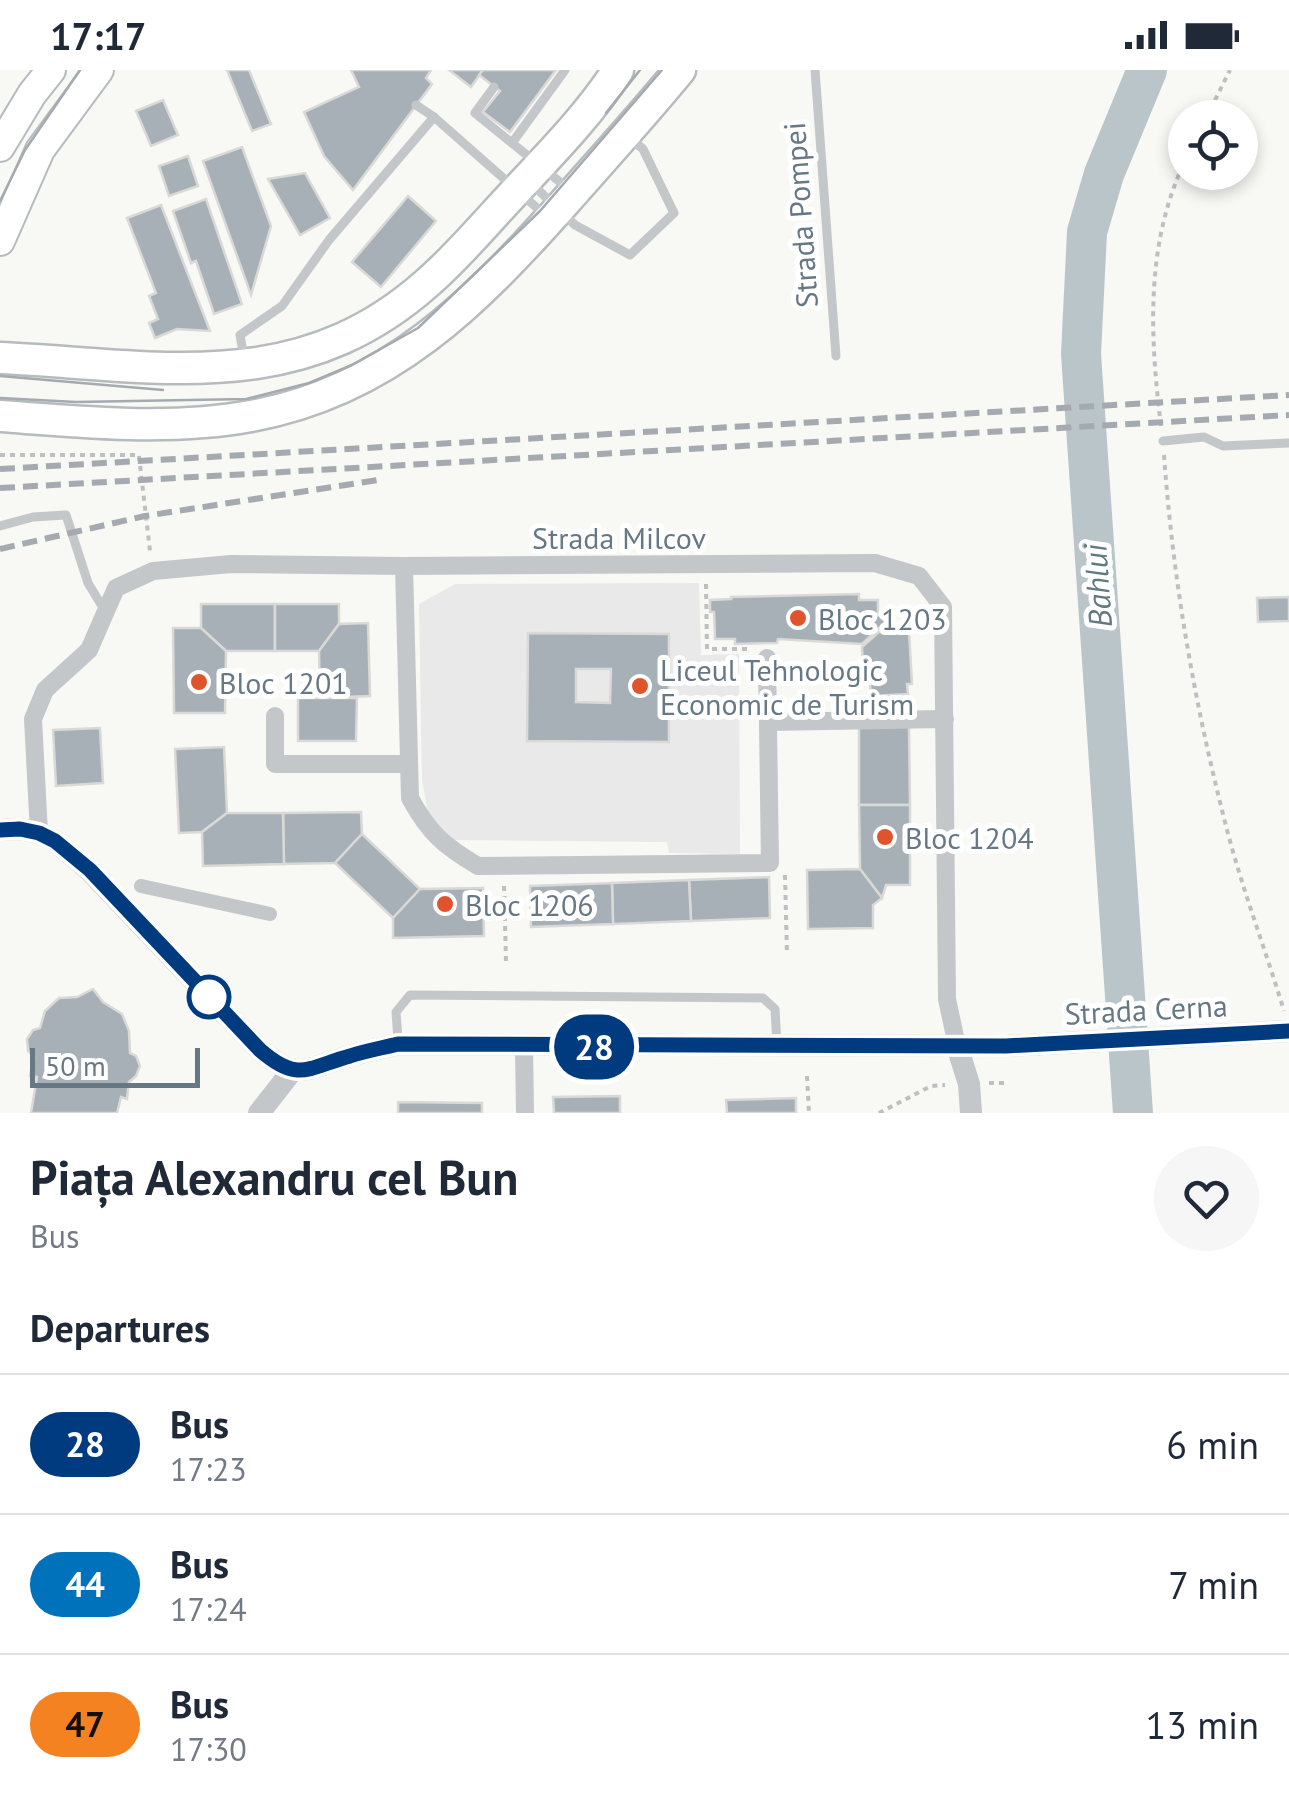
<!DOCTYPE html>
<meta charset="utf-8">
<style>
:root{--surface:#fff;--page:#f6f6f7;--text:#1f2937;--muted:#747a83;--line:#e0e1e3}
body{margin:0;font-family:"PT Sans",sans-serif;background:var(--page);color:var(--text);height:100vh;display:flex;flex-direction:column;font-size:38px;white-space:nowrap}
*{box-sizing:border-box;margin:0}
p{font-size:32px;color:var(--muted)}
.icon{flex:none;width:55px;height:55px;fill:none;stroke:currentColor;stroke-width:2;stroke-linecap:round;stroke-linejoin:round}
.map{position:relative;height:1043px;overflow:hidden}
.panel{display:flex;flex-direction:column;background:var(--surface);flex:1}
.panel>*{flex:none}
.badge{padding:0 20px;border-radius:32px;font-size:35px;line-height:65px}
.controls{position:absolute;left:1168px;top:30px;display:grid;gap:20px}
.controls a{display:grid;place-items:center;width:90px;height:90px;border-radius:50%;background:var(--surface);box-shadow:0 5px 15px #0003;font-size:50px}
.scale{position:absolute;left:30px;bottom:25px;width:170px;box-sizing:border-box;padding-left:10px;border:5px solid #677885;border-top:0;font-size:28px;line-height:35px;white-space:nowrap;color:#677885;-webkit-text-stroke:8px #fff;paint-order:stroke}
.map>.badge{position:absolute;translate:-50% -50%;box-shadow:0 0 0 5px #fff}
h2{padding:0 30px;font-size:38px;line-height:90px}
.round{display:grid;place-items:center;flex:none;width:105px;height:105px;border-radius:52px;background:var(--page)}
.overview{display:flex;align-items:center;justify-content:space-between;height:170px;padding:0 30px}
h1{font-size:48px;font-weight:800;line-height:75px}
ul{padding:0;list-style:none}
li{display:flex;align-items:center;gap:30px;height:140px;padding:0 30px;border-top:2px solid var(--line)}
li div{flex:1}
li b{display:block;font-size:38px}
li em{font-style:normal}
li .badge{min-width:110px;font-weight:700;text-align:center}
.status{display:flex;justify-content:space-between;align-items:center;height:70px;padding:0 50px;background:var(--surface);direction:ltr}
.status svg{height:28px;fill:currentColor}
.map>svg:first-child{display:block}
.built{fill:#e8e9e8}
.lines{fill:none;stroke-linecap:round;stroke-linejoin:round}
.stream{stroke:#bac5c9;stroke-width:6}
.river{stroke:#bac5c9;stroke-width:40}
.building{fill:#a7b0b6;stroke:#d9d9d7;stroke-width:2.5;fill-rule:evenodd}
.secondary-casing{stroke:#b5bbbf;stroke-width:32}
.primary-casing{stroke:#b6bbbe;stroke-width:35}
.path{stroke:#bdbfc1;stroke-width:4;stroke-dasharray:5 5;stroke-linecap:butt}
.service{stroke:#c3c7ca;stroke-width:9}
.pedestrian{stroke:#c3c7ca;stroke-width:14}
.minor{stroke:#c3c7ca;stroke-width:18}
.tertiary{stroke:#c3c7ca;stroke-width:22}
.secondary{stroke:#fff;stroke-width:28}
.primary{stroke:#fff;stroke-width:30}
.tram{stroke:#a4aaaf;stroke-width:2.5}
.rail{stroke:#a4aaaf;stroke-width:6;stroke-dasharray:15 8;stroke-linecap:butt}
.line-casing{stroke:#fff;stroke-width:22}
.line{stroke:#003b80;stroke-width:15}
.poi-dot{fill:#e0542d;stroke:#fff;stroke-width:4}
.stop-dot{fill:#fff;stroke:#003b80;stroke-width:5}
.labels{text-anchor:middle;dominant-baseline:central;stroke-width:10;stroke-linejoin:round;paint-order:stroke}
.street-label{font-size:30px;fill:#677885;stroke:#fff}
.poi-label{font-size:30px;fill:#677885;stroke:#fff;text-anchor:start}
.water-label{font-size:32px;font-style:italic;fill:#637981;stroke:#fff}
</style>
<div class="status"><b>17:17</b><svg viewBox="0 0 49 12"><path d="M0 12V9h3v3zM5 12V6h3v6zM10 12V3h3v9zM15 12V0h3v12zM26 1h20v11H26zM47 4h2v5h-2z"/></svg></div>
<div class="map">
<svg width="1289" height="1043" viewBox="0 0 1289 1043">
<rect width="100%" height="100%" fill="#f8f8f5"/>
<polygon class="built" points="699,513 701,585 739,584 740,784 669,783 667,772 454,770 437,754 428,741 422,711 419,534 455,514"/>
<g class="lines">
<polyline class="stream" points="1133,1030 1141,1043"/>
<polyline class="river" points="1133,1043 1081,284 1087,162 1104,104 1147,0"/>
</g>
<g class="building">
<polygon points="227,0 249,0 271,54 252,61"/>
<polygon points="351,0 431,0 426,8 432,14 353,120 324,86 304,42 359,17"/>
<polygon points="449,0 483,0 471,17"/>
<polygon points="483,0 556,0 510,62 483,42 500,21 479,5"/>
<polygon points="163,30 178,65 151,76 136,41"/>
<polygon points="242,77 271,156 251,225 203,91"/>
<polygon points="188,86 198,116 169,126 159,96"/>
<polygon points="305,103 330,148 300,165 268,109"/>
<polygon points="408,126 436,151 381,217 352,192"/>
<polygon points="206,129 242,234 214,244 196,191 191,193 173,141"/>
<polygon points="161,135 210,261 177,259 155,268 149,253 158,249 149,226 156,223 127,148"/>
<polygon points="859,524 859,530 878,530 878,544 886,552 862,574 778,569 777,573 735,574 735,569 715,569 714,542 710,542 710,530 731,529 731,527"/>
<polygon points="1289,527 1289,551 1258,552 1257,528"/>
<polygon points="201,534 275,534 275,581 226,581 201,558"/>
<polygon points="275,534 339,534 339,554 319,581 275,581"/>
<polygon points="368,553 370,626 320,628 319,581 339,554"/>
<polygon points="888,554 895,562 909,561 912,614 907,614 908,624 871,626 870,614 864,614 862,577"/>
<polygon points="173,558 201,558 226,581 225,643 174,643"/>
<path d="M528,563L669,564V672L527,671ZM576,599H611L610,633L576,632Z"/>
<polygon points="298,628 357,628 356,671 298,671"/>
<polygon points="859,656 909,656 910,735 859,735"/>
<polygon points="100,658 103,713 56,716 53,660"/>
<polygon points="224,677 227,743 202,762 179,763 175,679"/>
<polygon points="859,735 910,735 910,815 886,815 882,828 860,799"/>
<polygon points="361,742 362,764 335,793 284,794 283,743"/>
<polygon points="227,743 283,743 284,794 203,796 202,762"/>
<polygon points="362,764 420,819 393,848 335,793"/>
<polygon points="860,799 882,828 873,835 873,858 808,859 807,800"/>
<polygon points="769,807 770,848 691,851 689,810"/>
<polygon points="689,810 691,851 613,854 612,813"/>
<polygon points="612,813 613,854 531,857 530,816"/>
<polygon points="483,818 484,866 393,868 393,848 420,819"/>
<polygon points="93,919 103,932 122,944 129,961 130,983 136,986 140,996 136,1006 129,1012 127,1029 121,1027 117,1043 31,1043 37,1007 30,1006 34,987 28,981 27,969 33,960 40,958 45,941 59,928 77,927"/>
<polygon points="620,1026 620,1043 554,1043 553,1027"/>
<polygon points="796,1028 796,1043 727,1043 726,1030"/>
<polygon points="398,1032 482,1033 482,1043 398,1043"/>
</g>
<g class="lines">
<defs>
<g id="secondary">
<polyline points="0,77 32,24 51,0"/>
<polyline points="0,171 40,80 99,0"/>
</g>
<g id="primary">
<path d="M0,288C155,295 296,329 426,214C453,191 476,164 500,138C541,93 585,51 618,0"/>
<path d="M0,346C83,352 169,361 251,346C389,321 476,232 565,132C604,88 643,45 680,0"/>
</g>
</defs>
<use href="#secondary" class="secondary-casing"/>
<use href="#primary" class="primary-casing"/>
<g class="path">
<polyline points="1206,48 1230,0"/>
<path d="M1161,356C1150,267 1145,174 1185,91"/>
<polyline points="0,385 139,385"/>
<path d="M1164,385C1173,510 1194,631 1225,752C1241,816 1265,878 1284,941"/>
<polyline points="139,386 150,481"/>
<polyline points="706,514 707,579 748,579"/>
<polyline points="785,805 787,885"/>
<polyline points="504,816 506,891"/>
<polyline points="807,1006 809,1043"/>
<polyline points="989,1013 1005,1013"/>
<polyline points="879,1043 931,1016 945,1015"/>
</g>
<g class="service">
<polyline points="815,0 836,286"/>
<polyline points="494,17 475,43 571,121"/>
<polyline points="416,35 434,47"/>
<polyline points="512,73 565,0"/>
<polyline points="532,114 575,155 630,185 674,143 643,79 631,69"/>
<polyline points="244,288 240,265 282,236 329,170 434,47 545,145"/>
<polyline points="1163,371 1204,367 1223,376 1289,373"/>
<polyline points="0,456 33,447 66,445 88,513 105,541"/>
<polyline points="398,970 396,942 410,925 763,928 775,939 777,975"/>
</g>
<polyline class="pedestrian" points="141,816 270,844"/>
<g class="minor">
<path d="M404,496L410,728C429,763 444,776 478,796L770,793L767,588"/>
<polyline points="275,646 275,694 408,694"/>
<polyline points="768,652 945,649"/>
<polyline points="39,763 33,649 45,620 89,580 116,518 153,501 231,494 404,496 875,493 919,506 943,537 947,929 957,976"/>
<polyline points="524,976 525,1043"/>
</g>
<g class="tertiary">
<path d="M0,760L20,759L39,763L55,771L89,800L260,980C298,1013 307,998 350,986C366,981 382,978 398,974L1006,976L1289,961"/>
<polyline points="957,976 969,1014 971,1043"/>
<polyline points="259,1043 292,1001"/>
</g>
<use href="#secondary" class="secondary"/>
<use href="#primary" class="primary"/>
<g class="tram">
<polyline points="606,43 640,0"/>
<polyline points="0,131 25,80 80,0"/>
<polyline points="0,306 163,320"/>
<polyline points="0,328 76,332 246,329 309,313 352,295 418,258 540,141 662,0"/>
</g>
<g class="rail">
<polyline points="0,399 1289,325"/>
<polyline points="0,418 1289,345"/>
<polyline points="0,479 145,446 378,410"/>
</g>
</g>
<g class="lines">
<defs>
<path id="line" d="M0,760L20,759L39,763L55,771L90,800L260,980C298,1013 307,998 350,986C365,981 382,978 398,974L1006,976L1289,961"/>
</defs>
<use href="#line" class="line-casing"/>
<use href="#line" class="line"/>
</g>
<g class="poi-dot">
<circle cx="798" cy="548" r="10"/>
<circle cx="199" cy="612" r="10"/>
<circle cx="640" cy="616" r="10"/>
<circle cx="885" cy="767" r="10"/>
<circle cx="445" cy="834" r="10"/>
</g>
<circle class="stop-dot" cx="209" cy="927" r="20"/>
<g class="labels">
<g class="street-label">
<text transform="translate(800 145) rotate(-94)">Strada Pompei</text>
<text x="619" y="467">Strada Milcov</text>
<text transform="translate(1146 939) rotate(-3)">Strada Cerna</text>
</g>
<g class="poi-label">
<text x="818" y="548">Bloc 1203</text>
<text x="660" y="599">Liceul Tehnologic<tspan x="660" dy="34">Economic de Turism</tspan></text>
<text x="219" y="612">Bloc 1201</text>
<text x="905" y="767">Bloc 1204</text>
<text x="465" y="834">Bloc 1206</text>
</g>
<g class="water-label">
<text transform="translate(1097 516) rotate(-94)">Bahlui</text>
</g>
</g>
</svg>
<div class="controls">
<a><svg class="icon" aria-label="locate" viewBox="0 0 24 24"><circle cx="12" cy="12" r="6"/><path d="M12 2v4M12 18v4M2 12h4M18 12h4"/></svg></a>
</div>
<div class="scale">50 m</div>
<b class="badge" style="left:594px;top:977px;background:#003b80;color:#fff">28</b>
</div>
<section class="panel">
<div class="overview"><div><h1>Piața Alexandru cel Bun</h1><p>Bus</p></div><a class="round"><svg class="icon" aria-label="heart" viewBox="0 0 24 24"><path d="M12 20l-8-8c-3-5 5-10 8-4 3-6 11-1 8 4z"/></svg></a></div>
<h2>Departures</h2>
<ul>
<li><span class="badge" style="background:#003b80;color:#fff">28</span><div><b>Bus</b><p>17:23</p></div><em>6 min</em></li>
<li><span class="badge" style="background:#0072bc;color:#fff">44</span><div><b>Bus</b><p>17:24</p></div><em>7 min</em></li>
<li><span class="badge" style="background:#f58220;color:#111">47</span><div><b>Bus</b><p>17:30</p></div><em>13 min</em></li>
</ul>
</section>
